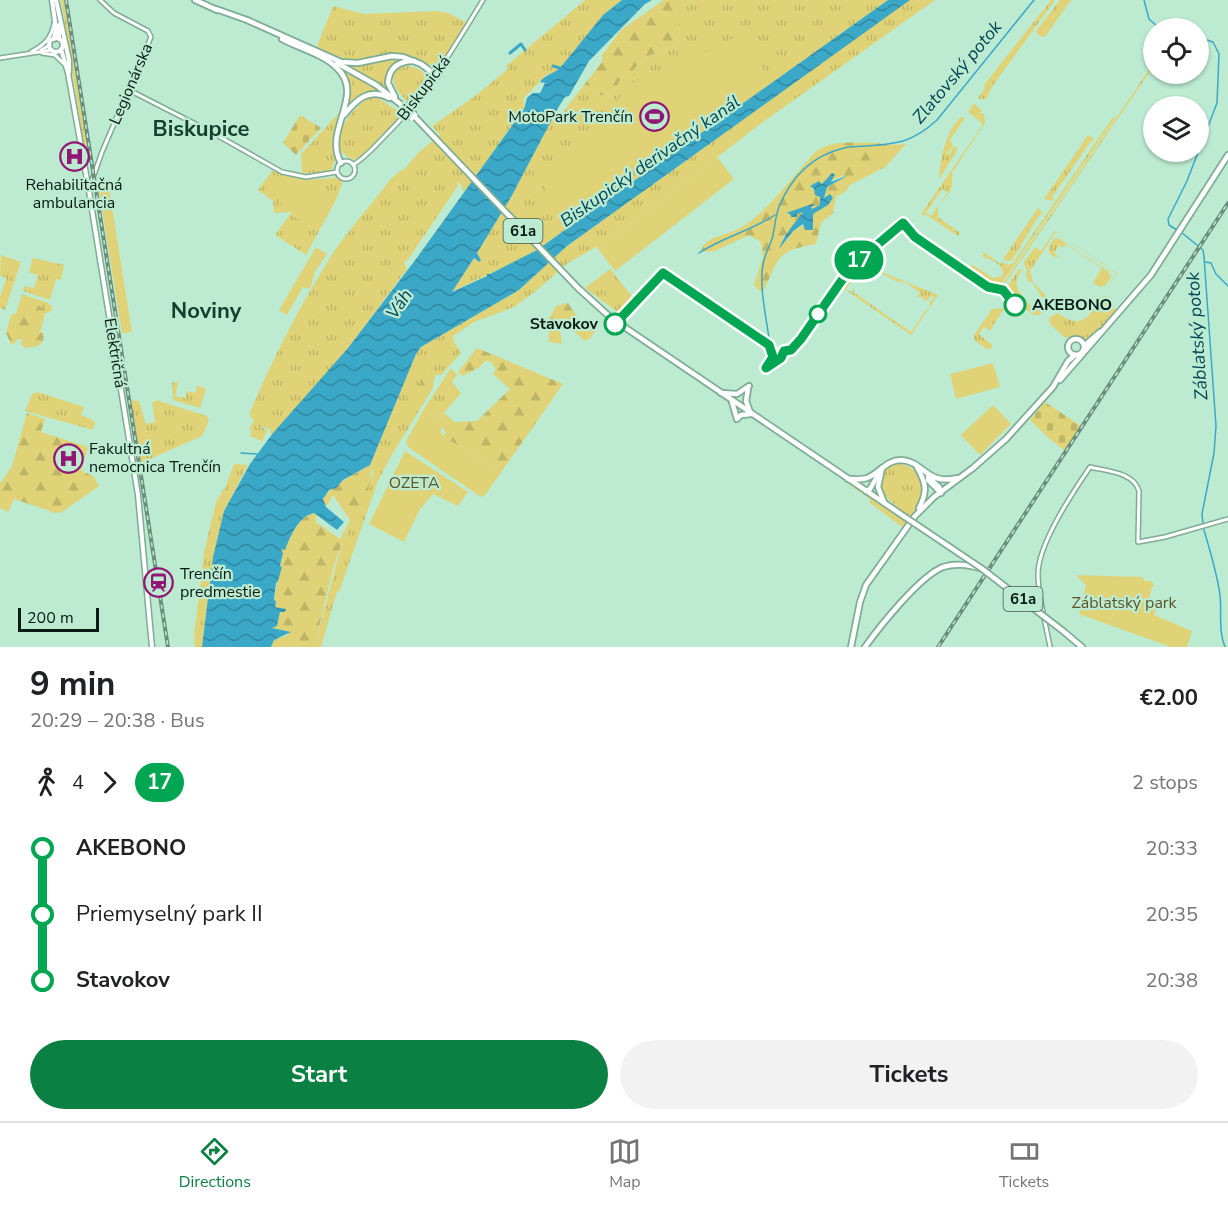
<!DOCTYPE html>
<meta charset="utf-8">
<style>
:root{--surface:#fff;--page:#f2f2f2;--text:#202124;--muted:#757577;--line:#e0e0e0;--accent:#0b8043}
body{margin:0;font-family:"Nunito Sans",sans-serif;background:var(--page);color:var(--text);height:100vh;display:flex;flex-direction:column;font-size:22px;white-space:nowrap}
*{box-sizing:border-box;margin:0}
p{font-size:20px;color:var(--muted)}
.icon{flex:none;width:33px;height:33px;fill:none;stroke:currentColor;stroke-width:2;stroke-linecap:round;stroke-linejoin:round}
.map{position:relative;height:647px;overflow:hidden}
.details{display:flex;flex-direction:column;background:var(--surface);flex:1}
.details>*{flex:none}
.badge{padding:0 12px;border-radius:20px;font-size:21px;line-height:39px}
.tools{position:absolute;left:1143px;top:18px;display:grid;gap:12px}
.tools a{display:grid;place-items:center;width:66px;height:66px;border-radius:50%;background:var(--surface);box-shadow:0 2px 4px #0004;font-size:30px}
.scale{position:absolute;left:18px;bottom:15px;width:81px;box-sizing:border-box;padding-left:6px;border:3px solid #091b12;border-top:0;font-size:16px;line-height:21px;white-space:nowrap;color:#091b12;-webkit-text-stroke:4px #bcebd2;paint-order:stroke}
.map>.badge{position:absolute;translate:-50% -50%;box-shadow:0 0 0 3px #fff}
.legs{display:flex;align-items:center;gap:9px;height:66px;padding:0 30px;font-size:20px}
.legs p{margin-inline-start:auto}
.head{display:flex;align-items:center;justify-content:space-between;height:102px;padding:0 30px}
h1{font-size:33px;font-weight:700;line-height:45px}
.primary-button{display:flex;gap:12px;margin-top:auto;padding:12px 30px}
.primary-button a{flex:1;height:69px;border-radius:36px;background:var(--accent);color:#fff;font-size:24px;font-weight:700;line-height:69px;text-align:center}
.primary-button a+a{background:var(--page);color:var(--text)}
ul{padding:0 30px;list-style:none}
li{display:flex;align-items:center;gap:21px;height:66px;font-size:22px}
li i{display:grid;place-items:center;width:9px;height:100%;margin:0 8px;background:currentColor}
li i::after{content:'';width:15px;height:15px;margin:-8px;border:4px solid;border-radius:50%;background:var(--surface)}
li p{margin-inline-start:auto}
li:first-child i{background:linear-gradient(#0000 50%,currentColor 0)}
li:last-child i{background:linear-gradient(currentColor 50%,#0000 0)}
.tab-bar{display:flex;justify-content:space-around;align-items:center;height:84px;border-top:2px solid var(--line);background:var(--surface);font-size:16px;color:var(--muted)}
.tab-bar a{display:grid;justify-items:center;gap:3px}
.tab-bar .selected{color:var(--accent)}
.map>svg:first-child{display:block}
.grass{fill:url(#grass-tufts)}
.forest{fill:url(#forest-firs);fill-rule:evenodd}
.cemetery{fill:url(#cemetery-stones)}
.green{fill:#e0d377}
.water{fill:url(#water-waves)}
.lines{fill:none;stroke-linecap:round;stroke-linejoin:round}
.stream{stroke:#3ba8c8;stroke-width:1.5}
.canal{stroke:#3ba8c8;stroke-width:3}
.tertiary-casing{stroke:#7fac94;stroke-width:6}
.secondary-casing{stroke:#7fac94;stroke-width:7}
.primary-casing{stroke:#7fac94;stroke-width:8}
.tertiary{stroke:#fff;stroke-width:3}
.secondary{stroke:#fff;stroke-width:4}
.primary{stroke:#fff;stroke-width:4.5}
.rail-casing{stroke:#6b8d7c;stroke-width:4}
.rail{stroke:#bcebd2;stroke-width:1.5;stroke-dasharray:4.5;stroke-linecap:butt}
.primary-bridge-casing{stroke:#7fac94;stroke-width:8;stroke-linecap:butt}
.primary-bridge{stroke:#fff;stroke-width:4.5}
.line-1-casing{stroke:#fff;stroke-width:14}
.line-1{stroke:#00a651;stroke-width:9}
.stop-1-dot{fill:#fff;stroke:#00a651;stroke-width:3}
.labels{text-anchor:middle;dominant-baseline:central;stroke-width:4.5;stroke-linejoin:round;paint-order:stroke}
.shield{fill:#bcebd2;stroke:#3f594c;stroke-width:1.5}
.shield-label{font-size:15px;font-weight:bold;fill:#091b12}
.street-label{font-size:16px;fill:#091b12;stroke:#bcebd2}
.poi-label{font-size:16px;fill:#091b12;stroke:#bcebd2;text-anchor:start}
.stop-label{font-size:16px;font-weight:bold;fill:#091b12;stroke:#bcebd2;text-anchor:start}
.park-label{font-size:16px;fill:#5b5527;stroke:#bcebd2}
.water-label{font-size:18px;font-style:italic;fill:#034656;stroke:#bcebd2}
.district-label{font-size:22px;font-weight:bold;fill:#133f2c;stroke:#bcebd2}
</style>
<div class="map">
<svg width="1228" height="647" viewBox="0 0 1228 647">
<defs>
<pattern id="grass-tufts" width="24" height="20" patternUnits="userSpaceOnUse" patternTransform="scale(1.5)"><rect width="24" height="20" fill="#e0d377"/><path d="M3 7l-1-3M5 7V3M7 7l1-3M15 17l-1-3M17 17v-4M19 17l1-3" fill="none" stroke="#bfb566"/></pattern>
<pattern id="forest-firs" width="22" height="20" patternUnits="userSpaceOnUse" patternTransform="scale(1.5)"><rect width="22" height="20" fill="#e0d377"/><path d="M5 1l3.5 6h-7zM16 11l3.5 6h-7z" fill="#bfb566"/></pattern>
<pattern id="cemetery-stones" width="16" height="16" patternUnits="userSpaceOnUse" patternTransform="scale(1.5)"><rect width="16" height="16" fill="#e0d377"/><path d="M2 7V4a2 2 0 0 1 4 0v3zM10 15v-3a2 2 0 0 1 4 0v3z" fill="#bfb566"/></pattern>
<pattern id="water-waves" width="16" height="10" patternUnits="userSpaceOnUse" patternTransform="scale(1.5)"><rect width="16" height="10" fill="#3ba8c8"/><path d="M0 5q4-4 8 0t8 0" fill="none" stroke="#3088a1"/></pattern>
</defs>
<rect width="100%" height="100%" fill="#bcebd2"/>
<g class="grass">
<polygon points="61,0 64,0 87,146 84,146"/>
<path d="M585,0H622L603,15L560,68L555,72L546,75L524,98V108L464,193L461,185L457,181L458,186L409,258L404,263L407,269L404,273L348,348L272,435L270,433L271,430L260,425L267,431L262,441L250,436L252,431L249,429L254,421L250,416V412C273,358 299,307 330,258C343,237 360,218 375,199C384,189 393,172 407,168L406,167L420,151L440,135L432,126L475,96L509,68L506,66Z"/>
<path d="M696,0H888L537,250L517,261L451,292L474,258L481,260L477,253L511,197L551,121L560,116L584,85L597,94L610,97L623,75C633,72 636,66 643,60C651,53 662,50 672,48L680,32V18L690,2Z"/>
<polygon points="909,0 935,0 759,125 598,249 596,247 568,263 537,290 514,307 474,322 453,336 454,342 461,353 441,375 435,375 433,388 390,458 378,481 339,592 337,591 321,647 314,647 342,543 363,501 373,474 370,465 416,354 421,347 519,290 567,246"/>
<polygon points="1051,0 1055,0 992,87 986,99 979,99 978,98 985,88 984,85"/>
<polygon points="1060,0 1071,0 1045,37 1039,36 1036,31"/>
<path d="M333,6L364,14L437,11L448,13L466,22L438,70C428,64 420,58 408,55C392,52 377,59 361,60C346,60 328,54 317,46Z"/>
<path d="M392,58H402C389,65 383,75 388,89L348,65H362Z"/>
<polygon points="1153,64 1153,67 1005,284 1000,288 990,286 990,284 998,286 1003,284"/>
<path d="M408,66C418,68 425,70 426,81L409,103C400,94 394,89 393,76L399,68Z"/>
<path d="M340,67L380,90L363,92L348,105C351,89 349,80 340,67Z"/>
<path d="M369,98H378L403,114L361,156L354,160C321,148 349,110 369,98Z"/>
<path d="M974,103L983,112H980L981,114L984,113L985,123L952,173C953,189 952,191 940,204L948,192L942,189L926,213L931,216L938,206V217L960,233L958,236L925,214L923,216L921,214L982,126L981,122L968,112Z"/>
<polygon points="338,114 332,142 336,159 331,170 326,173 302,173 301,154"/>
<path d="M961,117L965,118L950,140L953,145L947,154L949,155L954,146L957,147V151L939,179C940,159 946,130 961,117Z"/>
<path d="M1113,117L1115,118L1002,283L997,285L990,283L988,285L970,272V267L973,265L993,278L1002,276L1003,272C999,261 992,261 982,256L984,254L982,251L1001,264L1002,262L1008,265L1013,263Z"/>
<polygon points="1088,135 1093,138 1093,142 1091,141 1052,197 1054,199 1052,201 1044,199"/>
<polygon points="272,171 288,176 307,180 334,178 335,176 341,179 342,184 336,200 306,255 275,235 292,212 274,213 273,201 258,190"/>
<polygon points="1038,208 1042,212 1043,215 1040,214 1012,260 1007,261 1003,259"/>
<path d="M1055,231L1117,273L1105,293L1116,273L1056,232L1030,271L1033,282L1047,297L1046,300L1049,301L1048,298C1051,302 1053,305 1049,309L1050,306L1043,310L1046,303L1031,281L1029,282L1026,276L1027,269L1023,264L1035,247L1041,251Z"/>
<polygon points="1058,238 1108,271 1111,277 1106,285 1100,287 1093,283 1102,268 1066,244 1063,248 1059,245 1054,253 1058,256 1056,258 1049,253 1049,247 1054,239"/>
<polygon points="1,255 21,262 5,310 0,308 0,297 6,279 0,275"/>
<polygon points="33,258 64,265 61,280 56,279 50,300 23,291 24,286 34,288 38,275 29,272"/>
<polygon points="862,264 938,295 911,335 843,288 858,268 861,270 858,271 846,289 851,292 854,289 853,292 911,332 926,310 927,310 930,306 929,304 934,297 931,296 928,300 923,300 923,298 917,296 921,293 906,283 896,281"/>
<polygon points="610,269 631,295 631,302 621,311 616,311 585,288"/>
<path d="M1019,269L1024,271H1021C1010,287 1022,294 1032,308L1034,307L1038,311L1041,309L1043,312L1039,315H1034L1009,297L1010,300L1007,296L1008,286Z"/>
<polygon points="22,294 48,303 37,344 9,336"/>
<path d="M1104,295L1111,300L1109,303L1117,311L1100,330L1085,339L1064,337L1050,324L1049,318L1057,313C1062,315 1065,318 1070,320C1086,327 1096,305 1104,295Z"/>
<polygon points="1007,308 1019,316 1018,318 1006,310 1003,310 990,331 984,327 979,334 992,345 992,348 987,349 974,340 974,335 992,309"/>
<polygon points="451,368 457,375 452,382 461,393 439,419 424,409"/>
<polygon points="179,380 175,396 185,398 187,391 196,393 197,385 206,389 200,408 173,400 172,382 176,383"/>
<polygon points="38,392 84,407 81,415 91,419 95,423 93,430 25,411 32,394"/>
<polygon points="130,400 139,401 146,424 155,422 152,402 160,400 162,402 207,416 209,421 202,436 141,463"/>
<polygon points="234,464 248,465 224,511 213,557 202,647 195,647 194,636 204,553 216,502 226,486"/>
<path d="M895,464C909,463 918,471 924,483L921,502L902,527L870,503V499L845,482L878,502L876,506L879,502L903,519L907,515C891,503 861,478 895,464Z"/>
</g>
<g class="forest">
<path d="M664,0H696L690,2L680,18V32L672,48C662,50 651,53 643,60C636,66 633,73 623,75L610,97L597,94L584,85L602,62V55L621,30Z"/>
<path d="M878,143L885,145L906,144L885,167L850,185L846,191L836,197L833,213L821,223L816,244C774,251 780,259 762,293L754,285L763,256L761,242L749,235L715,251L701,252C704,237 723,236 734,231C761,219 783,188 802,167C807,162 812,154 818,150C833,140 860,143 878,143ZM844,175L839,181L827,187L822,206L813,214V221L793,231L786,241L782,239L797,223L805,210L796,214L789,211H796L814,205L811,207L812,210L821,205L820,196L810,187L829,182Z"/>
<polygon points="568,303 587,332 594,328 595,332 589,339 585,341 566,324 560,332 562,344 549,342 548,320 556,306"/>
<polygon points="48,304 52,306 51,312 46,313 40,309 33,326 29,330 23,326 20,329 16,325 21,321 24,307 35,305 44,308"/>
<polygon points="17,313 18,316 14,320 14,326 16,328 14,334 34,341 41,332 44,334 43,341 38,346 25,348 20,343 23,340 18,339 14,344 11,344 6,333 11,315"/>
<path d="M436,347L438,349L435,363H430C435,376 433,386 423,395L416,391L415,398L411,400L407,398L414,386L420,384L422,371L417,368L422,361L428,358L430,352Z"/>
<polygon points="477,348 563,384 502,471 442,436 446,433 443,428 440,428 439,419 445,413 454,422 477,421 510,389 493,374 496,370 492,363 486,360 480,367 463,376 458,372"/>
<polygon points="27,413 45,419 41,432 88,447 81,470 94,477 99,486 62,512 56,513 14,499 8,512 0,508 0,484 12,466"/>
<path d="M370,465C377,488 351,521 342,543C329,576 323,613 314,647H271L274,640L288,635V631L271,628L277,626L280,612L285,609L275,607L274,600L283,553L281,549H285C292,535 298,517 314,513L316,515V522L340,539L350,520L333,495L327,506L323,503V499C334,483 353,475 370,465Z"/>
</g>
<g class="cemetery">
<polygon points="300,115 321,128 296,155 283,143"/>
<polygon points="1045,402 1081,426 1065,451 1051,440 1030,420"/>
</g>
<g class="green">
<polygon points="745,32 766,75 564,217 544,186 545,167 590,130 634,82 671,69"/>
<polygon points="717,157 734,179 615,271 598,249"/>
<polygon points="108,182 132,332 122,333 98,184"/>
<polygon points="324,182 325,211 329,211 319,231 314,228 314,226 292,216 295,211 281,211 280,183"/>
<polygon points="316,247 327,254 315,272 310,289 303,287 287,315 279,310"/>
<polygon points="993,363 1000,387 956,399 950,374"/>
<polygon points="993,405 1011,424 980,455 961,435"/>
<polygon points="424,409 439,419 442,436 502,471 485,495 481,497 408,447 406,441"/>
<polygon points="405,451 468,492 458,506 433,494 420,509 404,542 369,524"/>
<polygon points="1076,575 1143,577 1144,581 1152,581 1154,587 1152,587 1149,599 1159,601 1154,615 1192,631 1187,647 1171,647 1079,614 1086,585"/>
</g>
<g class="water">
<path d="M622,0H652L645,4L589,61L569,96L565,97L558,108L511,197L477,253L481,260L479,262L474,258L452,292L487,276V274H490L537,250L888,0H910L567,246L519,290L421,347L416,354L370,465L343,480L336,488L329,490L323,499L326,507L344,522L337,530L314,513C298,517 291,535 285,550L281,549L283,553L280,566L282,567L278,581L276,583L274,599L276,602L275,607L286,609L285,612H280L277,626L272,628L291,632L274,640L271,647H202L213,557L224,511L250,464L273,433L348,348L416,259L524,109L527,98L533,93H540L545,83L540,82C546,74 553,74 560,68L603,15Z"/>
<path d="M832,173L835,174L831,182L849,175L827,187L824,198L830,194L833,198L828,205L813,214V230H805L803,224L793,231L779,249C784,235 794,224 803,212L797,214V217H791L790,214L786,213L812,204L815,205L811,207L812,209L820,205V197L815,195L814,189L810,186L819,181L822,184Z"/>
</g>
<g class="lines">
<g class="stream">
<polyline points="1144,0 1149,19 1159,28"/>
<polyline points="1177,230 1169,225 1168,219 1187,181 1217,103 1219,54 1213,42 1198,37"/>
<polyline points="1181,232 1203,250 1204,257 1216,426 1214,453 1202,514 1203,524"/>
<path d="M699,253C723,237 751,231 775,215"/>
<polyline points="1205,262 1211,263 1216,274 1228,286"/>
<path d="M769,338C766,317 759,284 763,265C764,256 769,247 772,239C775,228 775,217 779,207C791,177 811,156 844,148C851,146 859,147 866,146C898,144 913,142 937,120L1034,0"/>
<polyline points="241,453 257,454"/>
<path d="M1204,530C1210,551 1217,573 1220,595C1222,612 1218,631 1225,647"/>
</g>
<g class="canal">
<polyline points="510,53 521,44 525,50"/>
<polyline points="553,66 563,69"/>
</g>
<defs>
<g id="tertiary">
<polyline points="41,50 50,45"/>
<path d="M31,52C44,45 51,39 54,24"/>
<polyline points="42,53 55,55 64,64"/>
<polyline points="0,58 52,50"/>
<polyline points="129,90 213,133 282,172 306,177 337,172"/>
<circle cx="346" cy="170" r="9"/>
<path d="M353,165C365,158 374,147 384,137C427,94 451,52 483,0"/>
<polyline points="89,189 102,152 151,37 148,31 114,13 100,0"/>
<path d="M1050,647C1046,624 1038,598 1038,574C1038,544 1073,492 1090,467C1106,471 1134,472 1139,491L1138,542L1165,537L1228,519"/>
</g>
<g id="secondary">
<polyline points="52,0 56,29 54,39"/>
<polyline points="56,0 69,60 69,72"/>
<circle cx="56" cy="45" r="7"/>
<polyline points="59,39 59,25"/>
<polyline points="61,49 68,73 89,191 138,495 152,647"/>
</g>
<g id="primary">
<polyline points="195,0 217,10"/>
<polyline points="216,9 247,20 341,62 358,63 392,56 403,57 421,64 437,76"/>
<path d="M282,39C299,48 322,54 336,67C367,95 322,130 341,163"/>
<polyline points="337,63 376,85 403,106"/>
<path d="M395,97L388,83C389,67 399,61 414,61"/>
<path d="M344,115C356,100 369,87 389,98"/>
<polyline points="414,116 578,288 611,318 905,517"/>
<circle cx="1076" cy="347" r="8"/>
<polyline points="1084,346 1100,332"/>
<polyline points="1060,380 1151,275 1228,155"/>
<polyline points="748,389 746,401 750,412"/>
<polyline points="721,393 737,394 749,386"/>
<polyline points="732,402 737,419 741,415 751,414"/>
<path d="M917,467C926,483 928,491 919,508"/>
<polyline points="882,468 878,487 884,502"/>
<polyline points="928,477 939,487 941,493"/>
<path d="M848,479C854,479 861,480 867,478C880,473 886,460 901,460C924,461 926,486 958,478"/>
<polyline points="928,480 941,493"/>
<polyline points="866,491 870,489 878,475"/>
<polyline points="1063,631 1082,647"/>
<polyline points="851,647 860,602 866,585 915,516 934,497 973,468 1006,439 1053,387 1068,361 1075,355"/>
<path d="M865,647C880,626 920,576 943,567C956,563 967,565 980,568"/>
</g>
</defs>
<use href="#tertiary" class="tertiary-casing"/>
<use href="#secondary" class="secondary-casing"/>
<use href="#primary" class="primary-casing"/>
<use href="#tertiary" class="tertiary"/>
<use href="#secondary" class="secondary"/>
<use href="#primary" class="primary"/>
<defs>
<g id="rail">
<polyline points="66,0 168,647"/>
<polyline points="938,647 1228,203"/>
</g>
</defs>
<use href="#rail" class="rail-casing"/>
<use href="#rail" class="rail"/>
<defs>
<g id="primary-bridge">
<polyline points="404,104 415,115"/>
<polyline points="401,108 412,118"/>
<polyline points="905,517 981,568 1063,631"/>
</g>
</defs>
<use href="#primary-bridge" class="primary-bridge-casing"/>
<use href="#primary-bridge" class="primary-bridge"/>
</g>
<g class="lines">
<defs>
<polyline id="line-1" points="615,324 663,273 769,345 773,357 766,368 781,358 784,351 791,350 801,339 851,267 903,223 915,237 988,287 1003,290 1015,305"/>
</defs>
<use href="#line-1" class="line-1-casing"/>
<use href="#line-1" class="line-1"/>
</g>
<defs>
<symbol id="stadium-ring" viewBox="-11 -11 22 22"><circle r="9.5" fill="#bcebd2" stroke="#921673" stroke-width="1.5"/><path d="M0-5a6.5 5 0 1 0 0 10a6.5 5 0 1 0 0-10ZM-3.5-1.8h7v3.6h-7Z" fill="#921673"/></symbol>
<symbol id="hospital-ring" viewBox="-11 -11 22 22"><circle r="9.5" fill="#bcebd2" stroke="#921673" stroke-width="1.5"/><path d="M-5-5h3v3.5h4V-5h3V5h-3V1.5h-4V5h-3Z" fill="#921673"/></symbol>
<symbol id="station-ring" viewBox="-11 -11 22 22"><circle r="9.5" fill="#bcebd2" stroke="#921673" stroke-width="1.5"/><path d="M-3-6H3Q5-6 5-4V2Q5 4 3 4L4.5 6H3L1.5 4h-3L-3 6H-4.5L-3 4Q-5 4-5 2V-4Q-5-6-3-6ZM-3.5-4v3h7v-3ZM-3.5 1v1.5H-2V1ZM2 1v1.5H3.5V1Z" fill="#921673"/></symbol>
</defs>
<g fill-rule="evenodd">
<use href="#stadium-ring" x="638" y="100" width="33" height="33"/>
<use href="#hospital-ring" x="58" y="140" width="33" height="33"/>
<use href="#hospital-ring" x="52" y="442" width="33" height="33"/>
<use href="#station-ring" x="142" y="566" width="33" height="33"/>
</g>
<g class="stop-1-dot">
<circle cx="1015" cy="305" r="10"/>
<circle cx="818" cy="314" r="8"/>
<circle cx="615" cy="324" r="10"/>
</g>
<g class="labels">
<g class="shield">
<rect x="503.5" y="219" width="39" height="24" rx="4.5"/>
<rect x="1003.5" y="587" width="39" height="24" rx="4.5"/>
</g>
<g class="shield-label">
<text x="523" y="231">61a</text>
<text x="1023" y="599">61a</text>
</g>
<g class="street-label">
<text transform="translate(131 84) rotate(-67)">Legionárska</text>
<text transform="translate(424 88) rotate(-53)">Biskupická</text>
<text transform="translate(115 353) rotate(81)">Električná</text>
</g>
<g class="poi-label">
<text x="633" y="117" text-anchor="end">MotoPark Trenčín</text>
<text x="74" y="185" text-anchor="middle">Rehabilitačná<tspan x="74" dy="18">ambulancia</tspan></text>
<text x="89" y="449">Fakultná<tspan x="89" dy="18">nemocnica Trenčín</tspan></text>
<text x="180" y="574">Trenčín<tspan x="180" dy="18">predmestie</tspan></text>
</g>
<g class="stop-label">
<text x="1032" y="305">AKEBONO</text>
<text x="598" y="324" text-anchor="end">Stavokov</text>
</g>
<g class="park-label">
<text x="414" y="483">OZETA</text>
<text x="1124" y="603">Záblatský park</text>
</g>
<g class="water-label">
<text transform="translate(957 72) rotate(-50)">Zlatovský potok</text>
<text transform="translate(650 161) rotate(-35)">Biskupický derivačný kanál</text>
<text transform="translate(399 304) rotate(-56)">Váh</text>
<text transform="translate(1197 336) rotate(-94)">Záblatský potok</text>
</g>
<g class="district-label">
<text x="201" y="129">Biskupice</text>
<text x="206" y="311">Noviny</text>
</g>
</g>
</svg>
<div class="tools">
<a><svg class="icon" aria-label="locate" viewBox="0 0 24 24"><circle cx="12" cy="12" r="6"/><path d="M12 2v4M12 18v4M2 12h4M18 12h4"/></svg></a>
<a><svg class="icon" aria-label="layers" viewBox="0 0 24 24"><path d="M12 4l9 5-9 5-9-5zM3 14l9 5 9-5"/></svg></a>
</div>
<div class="scale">200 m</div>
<b class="badge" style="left:859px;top:260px;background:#00a651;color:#fff">17</b>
</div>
<section class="details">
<div class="head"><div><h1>9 min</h1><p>20:29 – 20:38 · Bus</p></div><b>€2.00</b></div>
<div class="legs"><svg class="icon" aria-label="walk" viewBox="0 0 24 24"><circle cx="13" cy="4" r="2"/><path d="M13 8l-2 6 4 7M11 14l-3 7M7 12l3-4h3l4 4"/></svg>4<svg class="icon" aria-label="forward" viewBox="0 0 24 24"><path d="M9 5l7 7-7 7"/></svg><b class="badge" style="background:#00a651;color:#fff">17</b><p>2 stops</p></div>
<ul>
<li><i style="color:#00a651"></i><b>AKEBONO</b><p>20:33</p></li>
<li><i style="color:#00a651"></i><span>Priemyselný park II</span><p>20:35</p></li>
<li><i style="color:#00a651"></i><b>Stavokov</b><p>20:38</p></li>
</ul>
<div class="primary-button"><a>Start</a><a>Tickets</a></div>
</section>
<nav class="tab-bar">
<a class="selected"><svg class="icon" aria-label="directions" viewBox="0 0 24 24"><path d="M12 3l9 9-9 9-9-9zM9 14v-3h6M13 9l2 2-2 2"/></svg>Directions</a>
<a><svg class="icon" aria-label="map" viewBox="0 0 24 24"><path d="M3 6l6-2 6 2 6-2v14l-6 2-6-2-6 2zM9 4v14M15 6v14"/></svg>Map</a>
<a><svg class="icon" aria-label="tickets" viewBox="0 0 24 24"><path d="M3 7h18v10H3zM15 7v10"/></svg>Tickets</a>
</nav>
